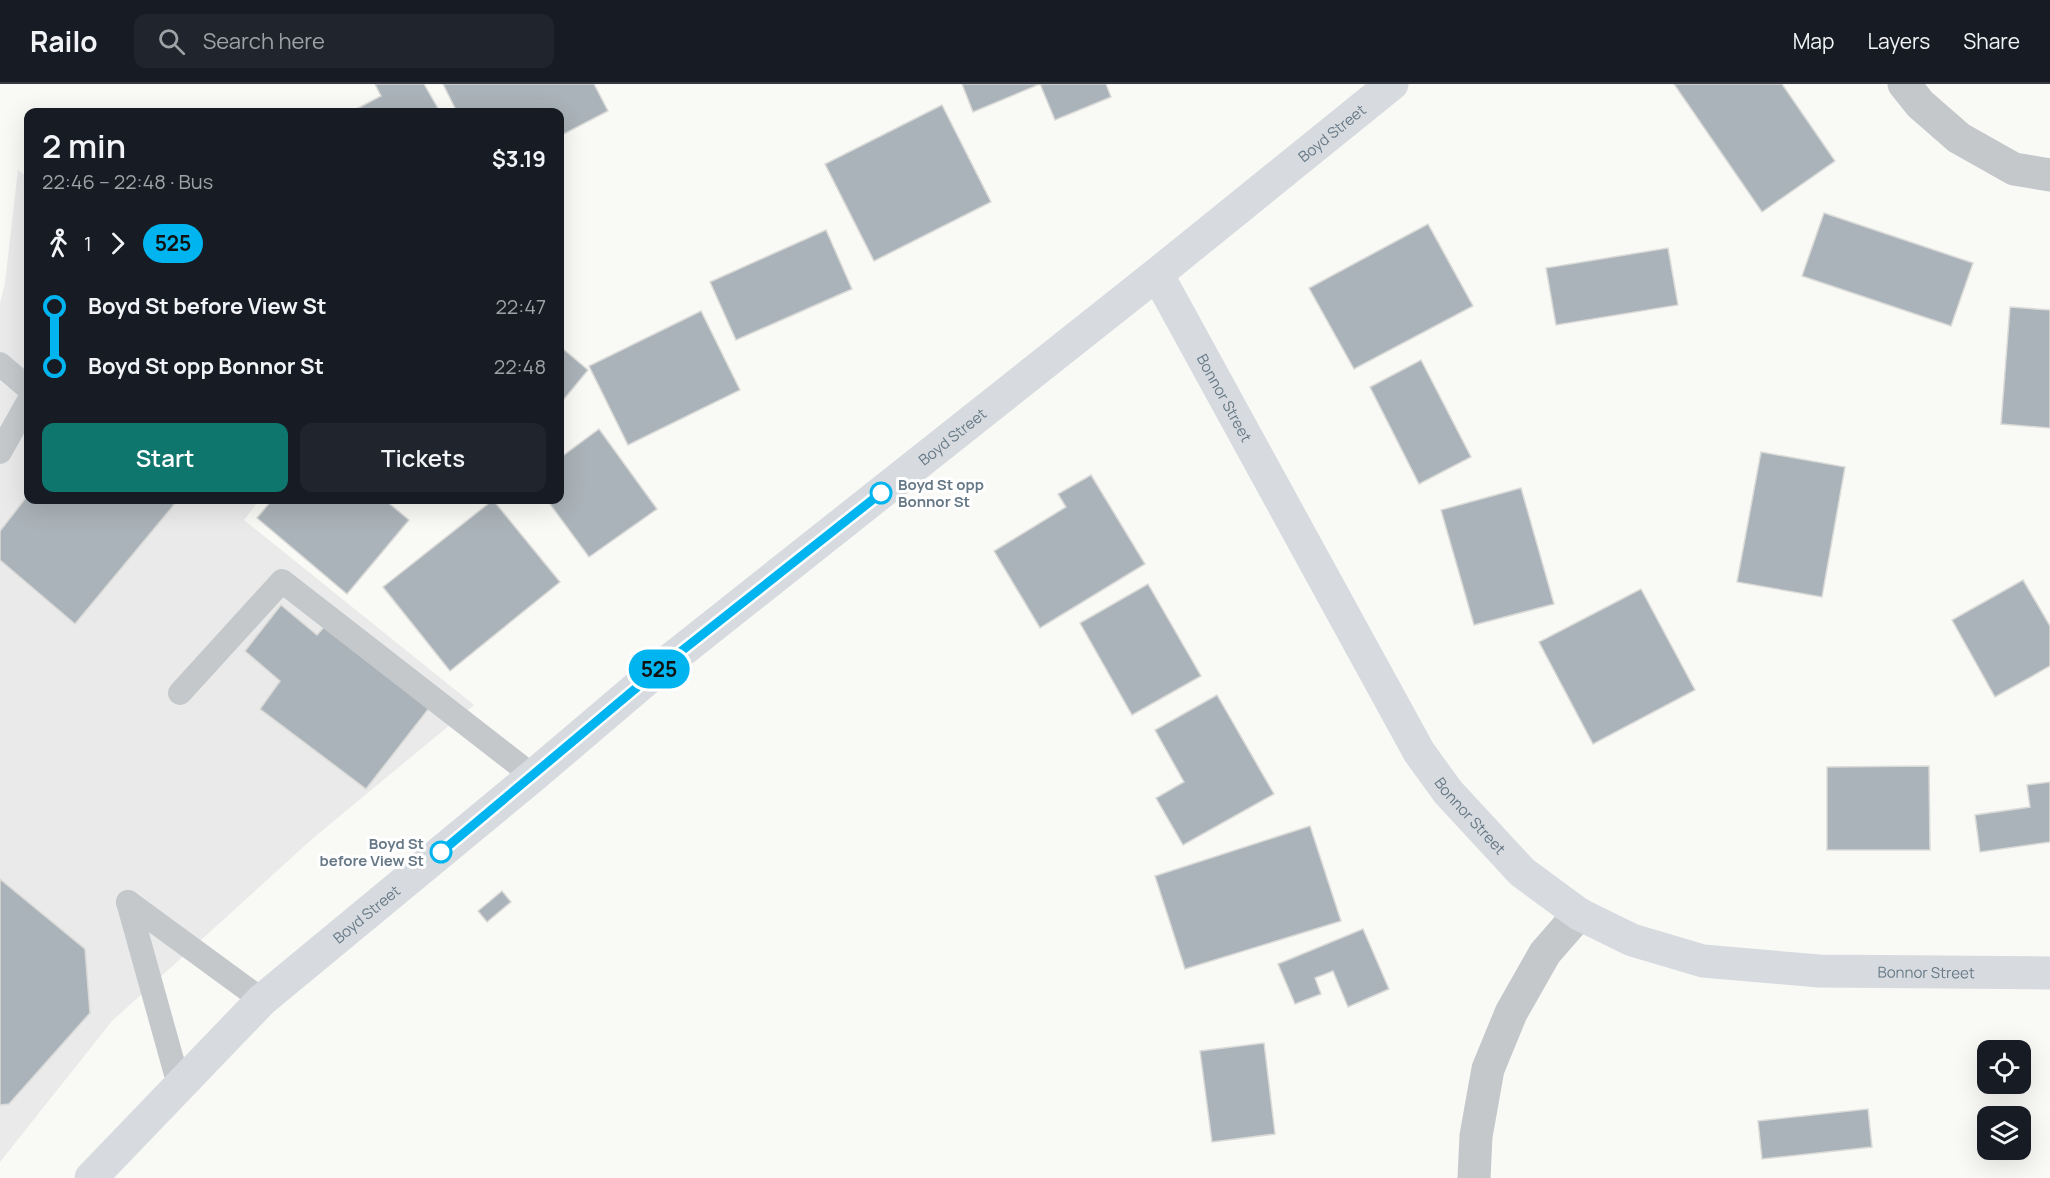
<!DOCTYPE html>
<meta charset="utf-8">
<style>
:root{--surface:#171b24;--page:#20242c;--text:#f1f3f6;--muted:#9ea1a6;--line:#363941;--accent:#0f766e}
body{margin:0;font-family:Manrope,sans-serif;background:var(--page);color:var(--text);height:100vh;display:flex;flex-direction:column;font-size:22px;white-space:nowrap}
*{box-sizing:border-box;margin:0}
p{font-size:20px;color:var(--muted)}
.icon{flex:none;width:33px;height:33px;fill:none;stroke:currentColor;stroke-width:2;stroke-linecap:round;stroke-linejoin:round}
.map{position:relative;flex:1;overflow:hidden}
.sheet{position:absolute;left:24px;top:24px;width:540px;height:396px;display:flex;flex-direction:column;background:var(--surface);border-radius:12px;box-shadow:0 6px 24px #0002}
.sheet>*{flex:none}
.badge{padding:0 12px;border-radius:20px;font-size:21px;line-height:39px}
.tools{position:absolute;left:1977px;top:956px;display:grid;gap:12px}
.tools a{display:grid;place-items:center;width:54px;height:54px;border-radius:12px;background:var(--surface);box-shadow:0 6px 24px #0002;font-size:30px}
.map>.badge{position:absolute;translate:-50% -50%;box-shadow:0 0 0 3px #fff}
.legs{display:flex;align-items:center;gap:9px;height:66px;padding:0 18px;font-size:20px}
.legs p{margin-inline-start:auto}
.summary{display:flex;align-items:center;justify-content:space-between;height:102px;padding:0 18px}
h1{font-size:33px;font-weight:600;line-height:45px}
.cta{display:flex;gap:12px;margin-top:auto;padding:12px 18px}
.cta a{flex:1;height:69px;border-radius:12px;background:var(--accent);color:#fff;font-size:24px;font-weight:600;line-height:69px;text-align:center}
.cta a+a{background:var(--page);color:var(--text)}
ul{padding:0 18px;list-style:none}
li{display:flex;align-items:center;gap:21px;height:60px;font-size:22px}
li i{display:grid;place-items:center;width:9px;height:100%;margin:0 8px;background:currentColor}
li i::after{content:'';width:15px;height:15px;margin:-8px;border:4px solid;border-radius:50%;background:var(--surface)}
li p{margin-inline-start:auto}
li:first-child i{background:linear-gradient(#0000 50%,currentColor 0)}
li:last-child i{background:linear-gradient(currentColor 50%,#0000 0)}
header{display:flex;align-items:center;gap:36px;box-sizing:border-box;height:84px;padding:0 30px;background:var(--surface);border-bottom:2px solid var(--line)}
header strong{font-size:28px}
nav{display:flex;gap:33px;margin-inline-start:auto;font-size:21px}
.search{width:420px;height:54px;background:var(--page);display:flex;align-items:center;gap:15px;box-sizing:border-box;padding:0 21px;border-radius:12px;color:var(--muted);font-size:22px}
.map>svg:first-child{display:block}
.built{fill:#e9eae9}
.building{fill:#aab3b9;stroke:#dadad8;stroke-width:1.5}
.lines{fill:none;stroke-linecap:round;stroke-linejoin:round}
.lane{stroke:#c4c8cb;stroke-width:24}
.street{stroke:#c4c8cb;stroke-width:33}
.secondary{stroke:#d7dbdf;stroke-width:33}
.line-1-casing{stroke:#fff;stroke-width:14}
.line-1{stroke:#00b5ef;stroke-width:9}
.stop-1-dot{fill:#fff;stroke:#00b5ef;stroke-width:3}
.labels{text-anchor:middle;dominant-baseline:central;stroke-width:6;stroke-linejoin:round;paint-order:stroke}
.street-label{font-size:15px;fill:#677987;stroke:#fff}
.stop-label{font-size:15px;font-weight:bold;fill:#677987;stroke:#fff;text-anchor:start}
</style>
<header>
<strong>Railo</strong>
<div class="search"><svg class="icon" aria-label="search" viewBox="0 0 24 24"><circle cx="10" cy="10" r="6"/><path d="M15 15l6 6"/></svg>Search here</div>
<nav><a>Map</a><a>Layers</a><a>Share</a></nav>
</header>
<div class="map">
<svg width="2050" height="1094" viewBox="0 0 2050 1094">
<rect width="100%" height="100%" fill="#f9f9f6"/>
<polygon class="built" points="18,86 28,94 28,416 259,416 244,436 474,621 312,755 112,937 0,1078 0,219 5,199"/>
<g class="building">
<polygon points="375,0 424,0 440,28 351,28 381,12"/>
<polygon points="443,0 594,0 608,27 560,52 560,28 457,28"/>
<polygon points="962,0 1106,0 1111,13 1055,36 1040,0 973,28"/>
<polygon points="1674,0 1782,0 1835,77 1762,128"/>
<polygon points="942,21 991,118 874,177 825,80"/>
<polygon points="1824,129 1973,179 1951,242 1802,192"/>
<polygon points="1428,140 1473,222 1354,285 1309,204"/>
<polygon points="826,146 852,205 736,256 710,198"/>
<polygon points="1668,164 1678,221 1556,241 1546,184"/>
<polygon points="2010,223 2050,226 2050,344 2001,340"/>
<polygon points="701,227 740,306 628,361 589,282"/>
<polygon points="562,264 588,286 560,320 560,268"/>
<polygon points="1421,276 1471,373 1419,400 1370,303"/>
<polygon points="599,345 657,425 589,473 547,416 560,416 560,374"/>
<polygon points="1761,368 1845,383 1822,513 1737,498"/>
<polygon points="1091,391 1145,480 1040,544 994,467 1066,423 1058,410"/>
<polygon points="1521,404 1554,520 1474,541 1441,426"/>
<polygon points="28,411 28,416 178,416 75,540 0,476 0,447"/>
<polygon points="272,416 385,416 409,436 347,510 257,434"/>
<polygon points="493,416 560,498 450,587 383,503"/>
<polygon points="2023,496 2050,542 2050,582 1995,613 1952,536"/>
<polygon points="1148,500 1201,592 1132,631 1080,539"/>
<polygon points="1641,505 1695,606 1593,660 1539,558"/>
<polygon points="281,521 317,551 325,542 430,623 366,705 260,625 280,597 245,567"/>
<polygon points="1217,611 1274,710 1183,761 1156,714 1184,698 1155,646"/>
<polygon points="1929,682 1930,766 1827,766 1827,683"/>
<polygon points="2050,698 2050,758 1980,768 1975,731 2030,723 2027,701"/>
<polygon points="1310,742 1341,837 1185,885 1155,792"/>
<polygon points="0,795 85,865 90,929 9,1020 0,1021"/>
<polygon points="502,807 511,818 487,838 478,827"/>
<polygon points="1363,845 1389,905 1348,923 1333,887 1315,894 1321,910 1295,920 1278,880"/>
<polygon points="1264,959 1275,1050 1212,1058 1200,967"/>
<polygon points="1868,1025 1872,1063 1762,1075 1758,1037"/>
</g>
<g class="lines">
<g class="lane">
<polyline points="0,280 28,304"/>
<polyline points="0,368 28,318"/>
<polyline points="180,609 282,497 533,692"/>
<polyline points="128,818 179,1001"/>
<polyline points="128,818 262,916"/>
</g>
<g class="street">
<polyline points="1904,0 1920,20 1959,54 2014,85 2050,91"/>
<polyline points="1474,1094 1476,1052 1488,985 1511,929 1545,869 1579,830"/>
</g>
<g class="secondary">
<path id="s1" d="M1157,190L1419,668L1448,708L1522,788L1579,830L1632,856L1703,877L1819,887L2050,889"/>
<path id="s2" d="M91,1094L262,916L533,692L660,584L1157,190L1392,0"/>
</g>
</g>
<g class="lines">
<defs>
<polyline id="line-1" points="441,768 660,584 881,409"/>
</defs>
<use href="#line-1" class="line-1-casing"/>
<use href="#line-1" class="line-1"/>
</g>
<g class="stop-1-dot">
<circle cx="881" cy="409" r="10"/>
<circle cx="441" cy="768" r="10"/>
</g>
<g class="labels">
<g class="street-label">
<text stroke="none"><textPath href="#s2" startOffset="1624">Boyd Street</textPath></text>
<text stroke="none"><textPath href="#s1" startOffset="141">Bonnor Street</textPath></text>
<text stroke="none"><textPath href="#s2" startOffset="1138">Boyd Street</textPath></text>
<text stroke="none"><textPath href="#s1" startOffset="627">Bonnor Street</textPath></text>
<text stroke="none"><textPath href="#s2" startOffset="382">Boyd Street</textPath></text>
<text stroke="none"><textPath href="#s1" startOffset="1131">Bonnor Street</textPath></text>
</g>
<g class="stop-label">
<text x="898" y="400">Boyd St opp<tspan x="898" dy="17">Bonnor St</tspan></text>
<text x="424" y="759" text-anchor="end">Boyd St<tspan x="424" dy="17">before View St</tspan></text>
</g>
</g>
</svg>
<div class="tools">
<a><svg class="icon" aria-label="locate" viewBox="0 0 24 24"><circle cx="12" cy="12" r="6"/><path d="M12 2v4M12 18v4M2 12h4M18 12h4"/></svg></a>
<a><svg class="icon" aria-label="layers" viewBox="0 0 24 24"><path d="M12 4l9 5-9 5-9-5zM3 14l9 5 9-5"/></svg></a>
</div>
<b class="badge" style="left:659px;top:585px;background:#00b5ef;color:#111">525</b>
<section class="sheet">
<div class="summary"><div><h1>2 min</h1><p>22:46 – 22:48 · Bus</p></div><b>$3.19</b></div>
<div class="legs"><svg class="icon" aria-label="walk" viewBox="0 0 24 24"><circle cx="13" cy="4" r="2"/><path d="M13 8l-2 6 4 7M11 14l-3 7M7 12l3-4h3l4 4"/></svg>1<svg class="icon" aria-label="forward" viewBox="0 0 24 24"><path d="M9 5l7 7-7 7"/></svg><b class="badge" style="background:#00b5ef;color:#111">525</b></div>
<ul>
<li><i style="color:#00b5ef"></i><b>Boyd St before View St</b><p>22:47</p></li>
<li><i style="color:#00b5ef"></i><b>Boyd St opp Bonnor St</b><p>22:48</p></li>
</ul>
<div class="cta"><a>Start</a><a>Tickets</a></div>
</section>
</div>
